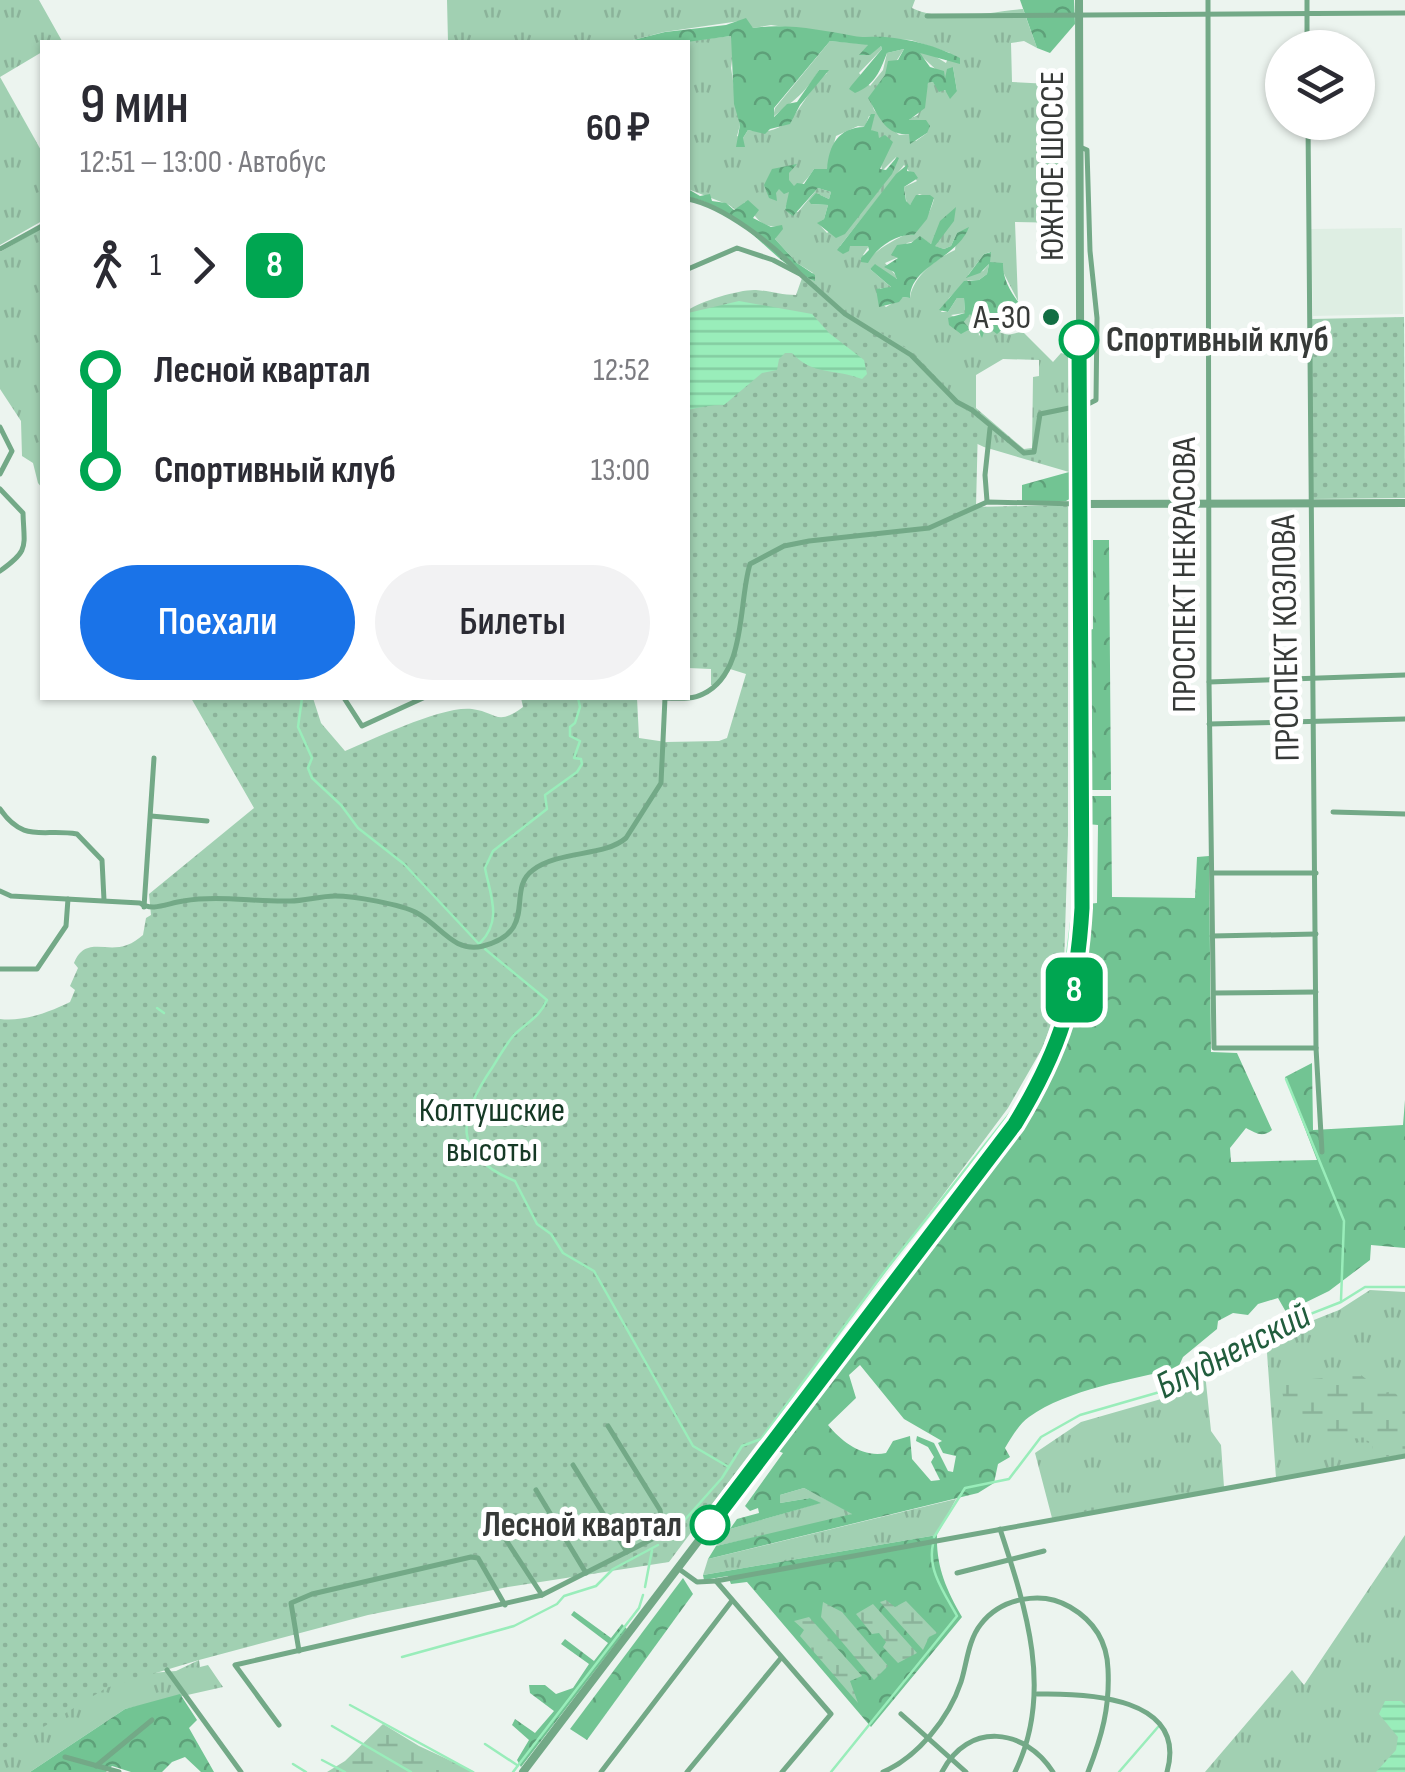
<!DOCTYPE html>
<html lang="ru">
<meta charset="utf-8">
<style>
:root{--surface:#fff;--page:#f2f2f3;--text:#2b2b33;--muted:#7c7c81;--accent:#1a73e8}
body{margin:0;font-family:"Sofia Sans Condensed",sans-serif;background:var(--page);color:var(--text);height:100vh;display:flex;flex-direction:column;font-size:38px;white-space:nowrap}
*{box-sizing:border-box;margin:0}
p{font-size:32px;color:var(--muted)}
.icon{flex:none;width:55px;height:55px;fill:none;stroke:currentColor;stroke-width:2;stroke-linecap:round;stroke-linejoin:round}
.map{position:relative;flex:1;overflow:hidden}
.side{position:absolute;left:40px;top:40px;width:650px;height:660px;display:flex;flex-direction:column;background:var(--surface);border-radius:0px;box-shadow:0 2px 8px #0004}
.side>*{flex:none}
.badge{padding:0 20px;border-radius:15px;font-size:35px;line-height:65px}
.buttons{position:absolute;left:1265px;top:30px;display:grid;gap:20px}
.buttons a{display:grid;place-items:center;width:110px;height:110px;border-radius:50%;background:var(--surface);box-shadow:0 2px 8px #0004;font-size:50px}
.map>.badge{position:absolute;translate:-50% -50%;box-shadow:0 0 0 5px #fff}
.legs{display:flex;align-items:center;gap:15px;height:110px;padding:0 40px;font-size:32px}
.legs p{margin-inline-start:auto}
.head{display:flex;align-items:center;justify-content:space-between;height:170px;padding:0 40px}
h1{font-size:55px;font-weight:600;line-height:75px}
.cta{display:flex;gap:20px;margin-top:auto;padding:20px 40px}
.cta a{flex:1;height:115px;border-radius:60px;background:var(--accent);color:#fff;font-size:40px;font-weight:600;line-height:115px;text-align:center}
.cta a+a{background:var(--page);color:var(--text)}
ul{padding:0 40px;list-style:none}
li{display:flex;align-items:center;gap:35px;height:100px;font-size:38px}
li i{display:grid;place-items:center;width:15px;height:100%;margin:0 12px;background:currentColor}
li i::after{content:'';width:25px;height:25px;margin:-12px;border:8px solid;border-radius:50%;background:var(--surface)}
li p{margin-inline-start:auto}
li:first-child i{background:linear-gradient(#0000 50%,currentColor 0)}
li:last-child i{background:linear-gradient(currentColor 50%,#0000 0)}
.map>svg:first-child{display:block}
.built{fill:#deeee3}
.grass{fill:url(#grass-tufts);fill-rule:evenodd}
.forest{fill:url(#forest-crowns);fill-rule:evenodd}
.wetland{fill:url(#wetland-marsh)}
.park{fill:url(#park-dots)}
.water{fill:url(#water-rules)}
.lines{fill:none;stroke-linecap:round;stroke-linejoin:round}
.stream{stroke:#99edba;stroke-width:2.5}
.minor{stroke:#73a987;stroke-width:5}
.tertiary{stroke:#73a987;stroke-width:8}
.line-1-casing{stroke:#fff;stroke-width:22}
.line-1{stroke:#00a651;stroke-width:15}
.poi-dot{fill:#126e43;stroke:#fff;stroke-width:4}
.stop-1-dot{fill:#fff;stroke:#00a651;stroke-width:5}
.labels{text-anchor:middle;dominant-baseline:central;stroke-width:10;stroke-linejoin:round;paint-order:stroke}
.street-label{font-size:35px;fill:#373a38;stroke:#fff}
.poi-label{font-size:35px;fill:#373a38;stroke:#fff;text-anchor:end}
.stop-label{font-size:35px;font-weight:bold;fill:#373a38;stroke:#fff;text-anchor:start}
.park-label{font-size:35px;fill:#153925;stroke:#fff}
.water-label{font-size:38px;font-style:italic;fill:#215d3d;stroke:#fff}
</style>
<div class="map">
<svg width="1405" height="1772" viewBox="0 0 1405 1772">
<defs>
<pattern id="grass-tufts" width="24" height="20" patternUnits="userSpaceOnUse" patternTransform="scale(2.5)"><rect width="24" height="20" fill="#a1d0b2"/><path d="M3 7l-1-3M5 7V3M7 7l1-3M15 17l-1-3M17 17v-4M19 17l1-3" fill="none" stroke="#8bb39a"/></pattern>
<pattern id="forest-crowns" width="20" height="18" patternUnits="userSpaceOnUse" patternTransform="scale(2.5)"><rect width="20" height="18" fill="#72c493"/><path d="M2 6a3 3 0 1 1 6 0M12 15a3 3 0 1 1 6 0" fill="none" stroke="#5ea079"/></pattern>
<pattern id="wetland-marsh" width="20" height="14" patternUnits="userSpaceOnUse" patternTransform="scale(2.5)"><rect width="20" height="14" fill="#a1d0b2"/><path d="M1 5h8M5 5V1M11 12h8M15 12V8" fill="none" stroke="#8bb39a"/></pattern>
<pattern id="park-dots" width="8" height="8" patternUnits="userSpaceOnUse" patternTransform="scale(2.5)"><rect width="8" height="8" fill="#a1d0b2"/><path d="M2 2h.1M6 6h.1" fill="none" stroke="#8bb39a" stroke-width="1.8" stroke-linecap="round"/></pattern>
<pattern id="water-rules" width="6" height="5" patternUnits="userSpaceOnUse" patternTransform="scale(2.5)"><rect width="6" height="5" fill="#99edba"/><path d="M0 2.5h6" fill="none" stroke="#84cca1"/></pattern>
</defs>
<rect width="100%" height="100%" fill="#ecf4ef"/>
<polygon class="built" points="1402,228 1403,314 1313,316 1311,229"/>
<g class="grass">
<polygon points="0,0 39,0 62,41 42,42 42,52 0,77"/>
<path d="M447,0H915L912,8C943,23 990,12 1023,9L1037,48L1024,41L1011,43L1012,82L1050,84L1065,223L1015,222L1018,301L1002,270L990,262V252L984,254L968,275L983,271L989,264L987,274L979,280H968L949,298L941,312H948L957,298H964L965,313L951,315L964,322L970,313L978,326L979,336L986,326C1001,331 1004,339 1022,331L1053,362L1061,353L1072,356L1069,472L984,447L954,433L803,282L813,273L797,263L775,239L782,226C760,229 756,217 745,202L737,211L729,205L688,189V41L731,36L734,39L731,68L740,125L737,136L743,138L748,130C796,140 799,96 827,73L819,70C805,94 793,101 773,117L775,108L830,41L866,44L869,46L863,54L866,55L881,46L882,49L859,73L870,86L883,70L887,53L904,49L871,101L874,110L899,135L909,134L916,141L927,133L909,119L918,115L928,83L933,82L947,92L957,91L953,67L945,78L916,51L933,55L946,63L950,53L911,40L855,37L771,25L753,28L740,21L664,32L625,42H448ZM869,116L874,117L869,127L878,139L882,171L896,157C887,193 857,212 827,233L818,223L824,219L828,205L811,204L820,195L829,199L831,192L818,188L798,212L785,210C788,195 806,183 814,169H827L836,136L858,126L865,127ZM904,165L917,181L904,187L907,205H910L919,194L934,199C924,238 894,232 869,259L863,255L869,246H840ZM939,229L944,232L934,246L944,249L951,246L957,233L955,250C936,259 913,276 910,298L903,297L886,307L878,301L880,288H892L870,269L876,265L894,279L898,278L885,263L899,257L896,255L907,243L923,239L931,244ZM1003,359L1039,360V376L1033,377L1032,448L1024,449L976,408V375Z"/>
<polygon points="0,77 42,152 42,221 0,245"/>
<polygon points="42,228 42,488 38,483 33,463 22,456 21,421 0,389 0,252"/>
<polygon points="1370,1290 1405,1292 1405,1454 1276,1478 1266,1339 1339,1310"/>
<polygon points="1205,1373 1211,1431 1221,1445 1224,1487 1052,1518 1035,1453 1081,1422 1182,1393"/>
<polygon points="804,1488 852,1513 849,1517 716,1546 730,1529 819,1503 810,1498 780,1503 780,1495"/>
<polygon points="956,1499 937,1535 703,1575 708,1559"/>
<polygon points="1405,1535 1405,1772 1205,1772 1292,1670 1304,1685"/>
<polygon points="199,1660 200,1667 208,1665 223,1687 125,1709 30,1772 0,1772 0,1748 115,1676 176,1671"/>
</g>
<g class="forest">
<polygon points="1020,0 1074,0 1075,24 1050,53 1037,48"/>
<path d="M746,18L753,28C785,23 822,30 854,36C864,38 875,36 885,37C910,39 937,46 960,58V64L920,53L930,67L944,71L945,78L947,69L953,67L957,91L950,99L945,90L939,92L933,82L928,83L925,108L909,120H926L930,126L927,133L910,144L909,134C885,136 879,116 868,98L885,75L888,61L898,60L904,49L887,53C880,71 875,85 855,93L849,89L851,86L882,49L881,46L870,55H859L868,45L830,41L774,108V117L787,104L797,102L819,70H829L800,105L790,124L770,129L765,134L748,130L743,138L745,147H736L740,125L734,104L731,36L687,42H625L665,32L726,25Z"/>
<path d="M871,114H875L871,130L878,132L879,138L885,135L893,142L880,169L886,170L897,157L899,158L892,174L845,234L836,238L817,223L824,219L828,205L811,204L809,201L816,193L829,199L831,192L818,188L793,216L785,210L789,192L784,194L779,189L776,193L777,201L769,198L764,185L772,169L797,164L789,173V180L794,186L797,183L804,184L814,169H827C829,145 838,128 864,127Z"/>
<path d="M908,164L907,171L914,172L918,178L904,187L906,201L910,205L916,195H930L934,198L927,219L914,235C897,233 876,248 868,263L861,262V258L869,250L868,246H850L849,251L843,254L837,250L896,174Z"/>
<path d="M688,189L700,196L710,194L712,201L726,203L734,210L748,200L759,210L753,218L771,227L782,225L783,229L775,239L797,263L815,275V281C771,264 741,207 688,197Z"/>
<path d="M956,207L954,221L935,246L944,249L951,246L957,233L969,227C958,258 910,266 910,298L903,297L899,302L879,307L876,289L891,287L870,269L875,264L897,279L894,272L884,267L898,258L891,255L897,245L911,243L920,236L931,244L940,221Z"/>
<path d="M991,252L990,262L1003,263C1002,281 1014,297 1025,311L997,334L986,326L982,338L970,314L964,322L970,329L961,334L949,325L948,318L965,313L964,298H957L948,312L939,310L964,281L979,280L987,274L989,264L980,273L966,278L984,254Z"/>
<polygon points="1072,413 1073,497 1066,501 1022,502 1022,485 1069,472"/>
<polygon points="1093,540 1109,540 1111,790 1087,790 1087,631 1093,629"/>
<path d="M1087,796H1111L1112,897L1195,898L1197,857L1209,856L1211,1052L1237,1053L1272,1130C1262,1138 1256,1133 1246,1128L1230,1148L1231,1162L1317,1160L1285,1077L1312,1063L1313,1130L1403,1125L1405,1100V1248L1371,1245L1370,1260L1329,1291L1286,1312L1278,1298L1258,1304L1248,1315L1233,1313L1218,1321L1217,1329L1183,1357L1178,1368C1131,1380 1068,1389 1029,1417C1019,1424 1011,1438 1005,1448L1010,1457L998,1464L994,1483L978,1493L708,1559L716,1546L852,1514L804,1488L780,1495V1503L810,1498L821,1503L730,1529L737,1519L759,1513L758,1508L750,1511L745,1506L783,1453L774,1449L1019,1127C1066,1049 1082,995 1087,904L1097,903L1098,825L1087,824ZM860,1365L904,1419L942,1441L938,1443L943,1453L956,1456L953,1472L948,1471L934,1443L917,1436L916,1441L928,1447L934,1457L931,1462L940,1480L931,1481L912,1459L910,1436L893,1441L886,1453C863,1458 842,1442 828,1425L856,1398L849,1375Z"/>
<path d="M937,1535C936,1566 946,1589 962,1617L871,1727L747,1582L731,1584L728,1576L704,1580L703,1575Z"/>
<polygon points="683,1578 693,1594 587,1740 570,1729"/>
<polygon points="574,1611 611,1638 622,1624 627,1629 521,1767 517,1760 529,1740 512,1725 515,1719 535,1733 554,1711 530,1693 529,1685 545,1685 556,1694 573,1688 589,1664 561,1644 565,1639 594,1661 608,1643 571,1615"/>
<polygon points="180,1694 197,1720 189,1728 214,1772 201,1772 185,1757 172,1762 162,1772 131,1772 112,1766 106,1772 30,1772 125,1709"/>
</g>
<g class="wetland">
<polygon points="1361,1375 1384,1393 1393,1391 1405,1403 1405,1453 1374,1459 1372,1443 1362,1438 1329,1440 1319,1419 1287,1418 1281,1385 1287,1381"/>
<polygon points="886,1600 895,1607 906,1601 937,1633 929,1637 923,1650 880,1602"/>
<polygon points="823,1602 842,1612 888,1666 874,1680 821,1617"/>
<polygon points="873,1604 917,1653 898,1663 883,1647 886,1642 879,1633 872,1634 856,1614"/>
<polygon points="809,1617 862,1676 850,1681 858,1703 800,1636 804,1630 794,1621"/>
<polygon points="383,1724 419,1746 475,1772 327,1772 345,1761"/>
</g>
<g class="park">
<path d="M802,278L841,311L911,350L962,405L978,425L976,507L1068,505V835L1064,965L1054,1015L1043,1047L1008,1108L669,1562L508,1587L368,1615L199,1660L106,1688L0,1754V1019C23,1022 50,1012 70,1002L75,990L70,986L78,968L74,963C85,936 106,953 127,945C133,943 138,939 143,935L146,918L151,915L149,894L254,808L191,698H313L321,723L345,751C373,739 444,705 472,709C497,712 496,727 523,707L521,698H637L639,738L666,742L719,741L727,738L746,674L730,669L718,686L711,685V669L688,668V310C701,301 741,289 756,290C770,291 781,295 796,295Z"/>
<polygon points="1404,317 1405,498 1312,499 1312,319"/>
</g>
<g class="water">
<path d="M739,301L812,314L829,333L864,360L867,374L862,379C834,368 813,376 792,353H785L779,359L777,370L762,373L724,405C711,405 699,407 688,410V313Z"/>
<polygon points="1385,1701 1401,1701 1405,1705 1405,1772 1376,1772 1396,1750 1398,1737 1379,1714"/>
</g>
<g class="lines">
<g class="stream">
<polyline points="302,698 298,727 312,758 308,768 312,778 341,805 358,828 404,864 479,944"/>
<path d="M480,943C503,920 490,895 485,868L493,851L547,809L545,795L577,772L582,764L581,759L574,758L580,741L570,736V727L575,723L580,707L578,698"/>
<path d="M485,949L547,1000C540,1017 526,1023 514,1035C506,1044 499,1057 492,1068C458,1118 451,1155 515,1181L537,1224L551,1234L563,1253L594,1271L693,1446L727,1466"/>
<polyline points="157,1008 164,1013"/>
<polyline points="1286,1079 1344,1221 1341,1300"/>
<polyline points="682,1523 722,1478 742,1446 761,1439 885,1271 1014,1108 1039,1063 1060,1010 1073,908 1072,564"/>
<polyline points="934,1537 965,1488 1009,1479 1041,1437 1080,1415 1177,1387 1231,1345 1341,1302 1365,1287 1405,1287"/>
<polyline points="645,1587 652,1550"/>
<polyline points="402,1657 514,1626 557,1604 564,1596 596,1586 613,1569 658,1545"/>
<polyline points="350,1705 473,1772"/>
<polyline points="332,1726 411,1772"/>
<polyline points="485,1744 517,1765"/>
<polyline points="322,1760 345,1772"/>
<polyline points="293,1764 306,1772"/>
<polyline points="513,1772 639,1608 643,1595"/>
<path d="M831,1772L957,1616C945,1594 927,1570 933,1544"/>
<polyline points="1119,1772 1158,1727"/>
</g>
<g class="minor">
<polyline points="1208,0 1209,682 1214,1048 1316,1048"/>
<polyline points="1307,0 1307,48"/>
<polyline points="927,16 1405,13"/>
<polyline points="1308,122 1316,1048 1322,1152"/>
<polyline points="1080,147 1087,150 1090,251 1097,318 1096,400 1082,407"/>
<path d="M688,199C724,206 774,245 798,272"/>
<polyline points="0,249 42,226"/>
<polyline points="688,269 737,248 773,260 800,274 845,314 911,355 957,402 972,410 1024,453 1034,452 1040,414 1079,406"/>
<polyline points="0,427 12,451 0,474"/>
<path d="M0,489L23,513C24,547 30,550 0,571"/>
<polyline points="987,501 985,475 990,428"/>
<polyline points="1209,682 1405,675"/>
<polyline points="344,698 362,726 423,698"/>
<path d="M664,698C677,698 692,700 703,694C747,673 738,603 750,564L784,546L809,541L929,528L987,502L1080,504"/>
<polyline points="1209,724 1405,719"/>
<path d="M0,809C24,844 43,828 77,834L102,860L104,900"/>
<polyline points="1333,812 1405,814"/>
<polyline points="151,816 207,821"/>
<polyline points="1214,873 1316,873"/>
<path d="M0,891L11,896L140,903C152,912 168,903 183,901C219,895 253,902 290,901C305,901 320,896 335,896C353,896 401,904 417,913C439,924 454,954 483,946C540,931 505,890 533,870C560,850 604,857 626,838L661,783L665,698"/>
<polyline points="144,907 154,758"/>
<polyline points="1212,936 1316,934"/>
<polyline points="0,969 37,969 66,926 68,899"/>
<polyline points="1214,993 1316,992"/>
<polyline points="573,1465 627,1552"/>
<polyline points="536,1490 586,1573"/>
<polyline points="493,1520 542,1595"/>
<path d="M1000,1529C1026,1608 1054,1693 1015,1772"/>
<polyline points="679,1569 697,1582 716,1581 1405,1456"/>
<polyline points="957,1573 1044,1551"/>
<polyline points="716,1581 831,1714 782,1772"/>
<polyline points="299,1651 291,1603 312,1594 471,1557 478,1558 505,1605"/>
<polyline points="167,1670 241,1772"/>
<path d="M1037,1694C1088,1693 1188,1697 1167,1772"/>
<polyline points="901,1714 966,1772"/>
<polyline points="279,1725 235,1665 542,1595 664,1533 660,1510 608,1426"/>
<polyline points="65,1757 119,1772"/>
<polyline points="96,1766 152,1720"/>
<polyline points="601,1772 731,1602"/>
<polyline points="687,1772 781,1658"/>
<path d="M883,1772C918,1757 949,1718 961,1682C967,1663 968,1640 981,1624C1001,1598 1042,1590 1070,1607C1094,1621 1107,1641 1108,1669C1110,1707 1102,1736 1088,1772"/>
<path d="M942,1772C968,1721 1025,1728 1053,1772"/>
</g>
<g class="tertiary">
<polyline points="1080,504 1405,503"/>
<path d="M523,1772L1015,1124C1062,1048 1077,996 1082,907L1079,0"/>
</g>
</g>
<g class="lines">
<defs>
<path id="line-1" d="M710,1525L1015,1124C1061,1048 1077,996 1082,908L1079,340"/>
</defs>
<use href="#line-1" class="line-1-casing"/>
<use href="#line-1" class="line-1"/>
</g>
<circle class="poi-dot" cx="1051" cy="317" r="10"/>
<g class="stop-1-dot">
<circle cx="1079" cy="340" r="18"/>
<circle cx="710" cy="1525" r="18"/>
</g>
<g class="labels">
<g class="street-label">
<text transform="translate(1052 166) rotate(-90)">ЮЖНОЕ ШОССЕ</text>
<text transform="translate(1184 575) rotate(-90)">ПРОСПЕКТ НЕКРАСОВА</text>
<text transform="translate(1286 638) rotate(-91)">ПРОСПЕКТ КОЗЛОВА</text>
</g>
<g class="poi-label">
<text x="1031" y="317">А-30</text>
</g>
<g class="stop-label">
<text x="1106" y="340">Спортивный клуб</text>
<text x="682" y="1525" text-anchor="end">Лесной квартал</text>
</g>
<g class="park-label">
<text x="492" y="1110">Колтушские<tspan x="492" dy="40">высоты</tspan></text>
</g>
<g class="water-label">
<text transform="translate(1233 1351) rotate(-27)">Блудненский</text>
</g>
</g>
</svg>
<div class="buttons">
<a><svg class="icon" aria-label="layers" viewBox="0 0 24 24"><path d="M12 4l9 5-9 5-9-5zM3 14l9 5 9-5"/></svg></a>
</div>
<b class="badge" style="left:1074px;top:990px;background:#00a651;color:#fff">8</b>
<section class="side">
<div class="head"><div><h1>9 мин</h1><p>12:51 – 13:00 · Автобус</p></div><b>60 ₽</b></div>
<div class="legs"><svg class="icon" aria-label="walk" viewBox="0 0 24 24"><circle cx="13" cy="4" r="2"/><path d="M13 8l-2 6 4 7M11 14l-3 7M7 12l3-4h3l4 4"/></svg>1<svg class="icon" aria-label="forward" viewBox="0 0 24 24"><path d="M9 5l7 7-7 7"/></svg><b class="badge" style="background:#00a651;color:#fff">8</b></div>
<ul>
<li><i style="color:#00a651"></i><b>Лесной квартал</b><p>12:52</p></li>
<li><i style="color:#00a651"></i><b>Спортивный клуб</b><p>13:00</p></li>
</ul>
<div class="cta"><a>Поехали</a><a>Билеты</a></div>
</section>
</div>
